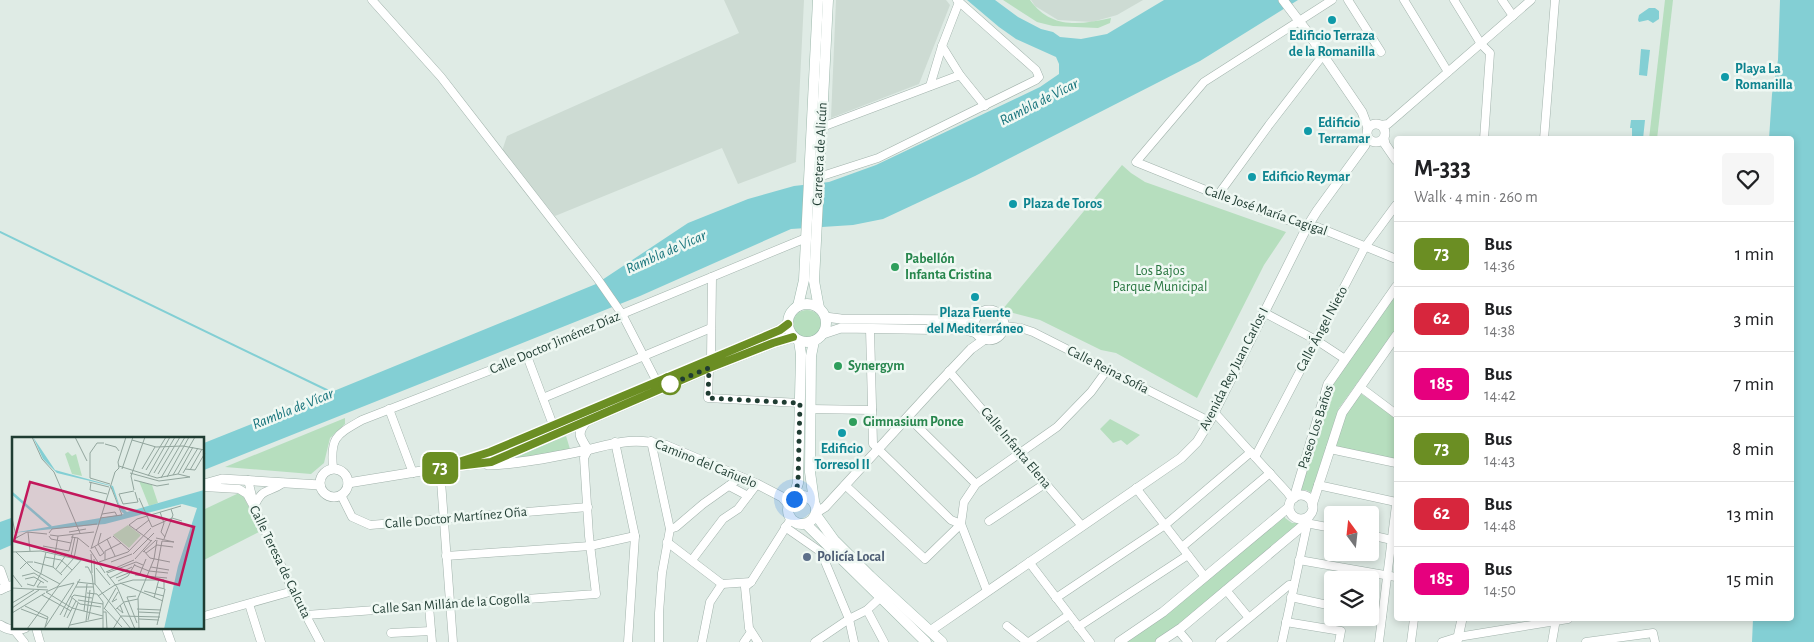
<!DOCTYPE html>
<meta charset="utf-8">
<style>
:root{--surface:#fff;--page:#f6f6f6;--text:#202124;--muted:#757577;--line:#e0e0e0}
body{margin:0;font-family:"Alegreya Sans",sans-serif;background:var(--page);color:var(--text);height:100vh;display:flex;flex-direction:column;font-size:19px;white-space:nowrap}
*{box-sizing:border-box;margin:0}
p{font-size:16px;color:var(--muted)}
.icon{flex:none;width:28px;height:28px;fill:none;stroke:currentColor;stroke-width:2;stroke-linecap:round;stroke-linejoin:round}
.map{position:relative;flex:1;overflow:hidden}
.side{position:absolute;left:1394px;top:136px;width:400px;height:485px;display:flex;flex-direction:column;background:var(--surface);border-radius:5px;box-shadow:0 2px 8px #0003}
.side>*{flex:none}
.badge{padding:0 10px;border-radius:8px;font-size:18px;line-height:32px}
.needle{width:32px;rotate:345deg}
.controls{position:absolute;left:1324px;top:506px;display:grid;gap:10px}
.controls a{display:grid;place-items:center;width:55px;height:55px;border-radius:5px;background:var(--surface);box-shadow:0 2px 8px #0003;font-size:25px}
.you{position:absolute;width:25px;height:25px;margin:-12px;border:4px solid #fff;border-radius:50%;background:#1a73e8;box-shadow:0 0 0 8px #1a73e833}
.map>.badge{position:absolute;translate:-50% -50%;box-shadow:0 0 0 2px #fff}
.round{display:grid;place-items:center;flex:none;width:52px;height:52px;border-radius:5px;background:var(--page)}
.summary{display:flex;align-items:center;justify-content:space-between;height:85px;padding:0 20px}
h1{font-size:24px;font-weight:600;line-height:38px}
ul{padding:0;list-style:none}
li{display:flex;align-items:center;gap:15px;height:65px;padding:0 20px;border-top:1px solid var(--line)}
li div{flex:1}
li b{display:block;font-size:19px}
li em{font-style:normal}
li .badge{min-width:55px;font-weight:700;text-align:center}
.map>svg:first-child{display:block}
.built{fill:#cddbd3}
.green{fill:#b6debe}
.water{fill:#83cfd4}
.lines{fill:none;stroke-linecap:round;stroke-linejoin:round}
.stream{stroke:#83cfd4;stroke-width:2}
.minor-casing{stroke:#a2b3ac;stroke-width:9}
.tertiary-casing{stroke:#a2b3ac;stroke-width:10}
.secondary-casing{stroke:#9db8ac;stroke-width:11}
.minor{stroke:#fff;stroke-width:8}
.tertiary{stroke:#fff;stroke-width:9}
.secondary{stroke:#fff;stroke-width:10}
.line-casing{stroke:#fff;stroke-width:11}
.line{stroke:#6b8e23;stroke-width:8}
.walk{stroke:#1f3c32;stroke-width:5;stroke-dasharray:0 9}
.culture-dot{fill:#0f9aa8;stroke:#eff8f3;stroke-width:2}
.leisure-dot{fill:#2e9e5b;stroke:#eff8f3;stroke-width:2}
.stop-dot{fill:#fff;stroke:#6b8e23;stroke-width:2.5}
.service-dot{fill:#5c6f8a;stroke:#eff8f3;stroke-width:2}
.labels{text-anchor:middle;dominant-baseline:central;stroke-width:5;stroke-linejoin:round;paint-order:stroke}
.culture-label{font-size:14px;font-weight:bold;fill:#0d838f;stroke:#eff8f3;text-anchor:start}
.street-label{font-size:14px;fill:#1f3c32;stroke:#eff8f3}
.leisure-label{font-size:14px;font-weight:bold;fill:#27864d;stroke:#eff8f3;text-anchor:start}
.park-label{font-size:14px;fill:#27753f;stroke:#eff8f3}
.service-label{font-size:14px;font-weight:bold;fill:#4e5e75;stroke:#eff8f3;text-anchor:start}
.water-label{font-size:15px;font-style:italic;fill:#16737b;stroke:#eff8f3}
.inset-river{fill:none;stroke:#83cfd4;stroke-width:2.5}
.inset-road{fill:none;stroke:#92a59d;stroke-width:1}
.view{fill:#c2185b;fill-opacity:0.15;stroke:#c2185b;stroke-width:2.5}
.inset-edge{fill:none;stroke:#1f3c32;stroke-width:2.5}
</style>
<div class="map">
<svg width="1814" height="642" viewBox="0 0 1814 642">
<rect width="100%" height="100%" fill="#dfebe5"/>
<g class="built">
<polygon points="724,0 804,0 796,162 738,184 722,148 555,216 502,151 507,136 739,33"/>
<polygon points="836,0 946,0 950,5 919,84 831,118"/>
<polygon points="1031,0 1143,0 1117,15 1092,22 1058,20 1035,6"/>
</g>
<g class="green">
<path d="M1003,0H1030C1051,29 1079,25 1111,18L1110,23L1098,28L1053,26L1037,22Z"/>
<polygon points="1665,0 1673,0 1657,139 1649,139"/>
<polygon points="1122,165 1131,173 1145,182 1286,232 1264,265 1197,398 1116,353 1101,350 1040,320 1002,310"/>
<polygon points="1396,295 1396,329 1339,408 1312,493 1306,490 1301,490 1331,386"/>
<circle cx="807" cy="324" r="14"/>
<polygon points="1360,393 1396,418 1396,459 1335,446 1346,412"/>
<polygon points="345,418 345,424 330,438 324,463 311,474 225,467"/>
<polygon points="1110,419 1140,435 1127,445 1121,440 1113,443 1100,429"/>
<polygon points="566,436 570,449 500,462"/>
<polygon points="241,492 261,531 204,560 204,506 205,509"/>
<polygon points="1285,514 1285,518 1292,523 1300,523 1182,624 1156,642 1124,642"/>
</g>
<g class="water">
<polygon points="967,0 995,0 1018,17 1041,29 1053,32 1060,37 1081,39 1107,34 1164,0 1298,0 1200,61 975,176 883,219 853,225 791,229 640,296 204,470 204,443 302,404 596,284 688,223 748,199 794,186 829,182 876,165 1040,87 1059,74 1059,64 1056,57 1016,39 999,27"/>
<polygon points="1780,0 1814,0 1814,642 1752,642 1753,619 1791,619 1791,139 1769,139 1772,94 1778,60"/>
<polygon points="1649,8 1655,8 1659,11 1659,19 1653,23 1648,20 1639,22 1638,20 1639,15"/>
<polygon points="1641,49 1650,50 1647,76 1639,75"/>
<polygon points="1631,120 1645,120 1643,139 1632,139 1632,128 1630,128"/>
<polygon points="14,517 14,544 0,550 0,522"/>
</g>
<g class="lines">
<polyline class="stream" points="0,232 333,393"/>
<defs>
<g id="minor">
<polyline points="372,0 441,77 597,278 622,314 657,382"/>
<polyline points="1332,0 1204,82 1136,162 1218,195 1307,227 1317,227 1396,259"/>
<polyline points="1348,0 1381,52"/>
<polyline points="1404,0 1448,72"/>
<polyline points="1454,0 1481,44 1490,53 1484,139"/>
<polyline points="1502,0 1513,16"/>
<polyline points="942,46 960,75"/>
<polyline points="930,86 942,46 959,2"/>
<polyline points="1380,125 1388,124 1531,0"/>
<polyline points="822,127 960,75 985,106"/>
<polyline points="1544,139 1555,0"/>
<polyline points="819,177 878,158 1036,80 1039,77 1036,70 957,0"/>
<polyline points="1218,195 1269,125 1323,55"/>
<polyline points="1263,312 1316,340 1345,359"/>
<polyline points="1004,326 1021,328 1033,332 1209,421"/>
<polyline points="527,356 553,425"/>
<polyline points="711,359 712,277"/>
<polyline points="709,368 708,398 800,403"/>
<polyline points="949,371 1082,526"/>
<polyline points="1360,387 1396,414"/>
<polyline points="543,398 711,328"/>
<polyline points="389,409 413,473"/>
<polyline points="810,409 872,410"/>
<polyline points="1214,412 1287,492 1292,499"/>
<polyline points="908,417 976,484"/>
<polyline points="651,441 670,529 662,573 659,613 659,642"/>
<polyline points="615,442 635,536 628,642"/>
<polyline points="1330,449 1396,463"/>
<polyline points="1255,457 1365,247 1396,205"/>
<path d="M333,468C330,437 336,435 362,420L527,356L622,314L806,238"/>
<polyline points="440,468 453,642"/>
<polyline points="248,480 253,500"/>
<polyline points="845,485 925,559 961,524 951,520 873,444 870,329"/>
<polyline points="1318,485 1396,502"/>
<polyline points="729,486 748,496"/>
<polyline points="204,487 239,489 247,494 254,507 293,591 320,642"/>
<polyline points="1136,488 1205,577"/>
<polyline points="341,495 352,517 370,525 588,507"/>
<path d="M254,507C263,486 268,494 283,483"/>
<polyline points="989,521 1046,483"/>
<polyline points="1306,523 1332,528"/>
<polyline points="785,527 821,552 849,619 854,642"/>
<polyline points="670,529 676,527 703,504 741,477"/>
<polyline points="1370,535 1392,540"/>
<polyline points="667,542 722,584 751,582"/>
<polyline points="1182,547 1270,473"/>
<polyline points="446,556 590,546 635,536"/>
<polyline points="692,560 723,519 738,509 757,484"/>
<polyline points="1299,560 1396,577"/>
<polyline points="1029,562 1090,642"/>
<polyline points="1226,590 1249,618"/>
<polyline points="987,591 961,524 964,502 976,484 1057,427 1091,392 1107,370"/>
<polyline points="1291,597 1332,606"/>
<polyline points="1056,598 1165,525 1251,452"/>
<polyline points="249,604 261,642"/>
<polyline points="429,606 432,642"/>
<polyline points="867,610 884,642"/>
<polyline points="1370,613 1382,616"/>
<polyline points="306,615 596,594 589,536 584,458 588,450"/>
<polyline points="204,616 293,591"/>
<polyline points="1286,622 1341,631 1339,642"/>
<polyline points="1007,626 1027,642"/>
<polyline points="1078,627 1188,555"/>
<polyline points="36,628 40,642"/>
<polyline points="166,628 171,642"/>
<polyline points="1178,630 1188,642"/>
<polyline points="15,631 24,642"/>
<polyline points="391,633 431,631"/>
<polyline points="702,642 710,602 722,584"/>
<polyline points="744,642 751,632"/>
<polyline points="758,642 749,628 745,587 751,582 791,519"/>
<polyline points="815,642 849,619 867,610 881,597"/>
<polyline points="1029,642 1069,615"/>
<polyline points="1220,642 1289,585 1294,585"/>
<polyline points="1282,642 1309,516"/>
<polyline points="1379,642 1396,505"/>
<polyline points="1411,642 1414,619"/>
<polyline points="1442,642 1458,637 1568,619"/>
<polyline points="1552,642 1556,619"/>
<polyline points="1586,642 1653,633 1655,642"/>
</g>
<g id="tertiary">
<polyline points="1283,0 1306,30 1362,112 1368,128"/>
<circle cx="1376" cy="133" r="9"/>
<polyline points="1384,139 1385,144 1396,160"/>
<circle cx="989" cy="325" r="15"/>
<polyline points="825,317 841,319 975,320"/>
<polyline points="823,334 841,328 966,330 976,333"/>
<path d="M585,423C576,435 581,438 588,450"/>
<path d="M488,465C518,464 548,458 577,452C611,445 629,436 665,445L757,484L782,497L789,505"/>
<circle cx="334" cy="483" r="14"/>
<polyline points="348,483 440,468"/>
<polyline points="204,484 222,479 320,485"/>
<circle cx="1301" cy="507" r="12"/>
<polyline points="1294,498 1328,384 1396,287"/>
<polyline points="1312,505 1342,413 1396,336"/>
<polyline points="817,512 825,507 935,387 971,349 985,339"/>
<polyline points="0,570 6,587"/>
<polyline points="0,590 6,587 14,585"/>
<path d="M0,625C8,630 16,632 25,628"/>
<polyline points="930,631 1181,458 1197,442 1211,419 1307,227 1317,211 1365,145 1367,137"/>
<polyline points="1119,642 1163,612 1289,507"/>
<polyline points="1160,642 1181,628 1306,523"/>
<polyline points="1457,642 1462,619"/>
</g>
<g id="secondary">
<circle cx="807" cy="323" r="19"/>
<polyline points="798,306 804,280 818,0"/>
<polyline points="819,308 814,281 828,0"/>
<polyline points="700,364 780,330 788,324"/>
<polyline points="464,461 491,452 675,375"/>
<polyline points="440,468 491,462 709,368 773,343 793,337"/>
<circle cx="802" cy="510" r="14"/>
<polyline points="793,499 798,483 801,354 799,341"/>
<polyline points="814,501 810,472 811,356 814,341"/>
<polyline points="816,515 834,540 870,576 942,642"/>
<polyline points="806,524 926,642"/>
</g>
</defs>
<use href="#minor" class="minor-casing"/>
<use href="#tertiary" class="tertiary-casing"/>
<use href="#secondary" class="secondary-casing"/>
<use href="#minor" class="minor"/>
<use href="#tertiary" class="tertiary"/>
<use href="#secondary" class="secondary"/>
</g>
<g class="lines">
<defs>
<polyline id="line" points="788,324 780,330 490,452 440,468 491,462 709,368 773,343 793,337"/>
</defs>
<use href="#line" class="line-casing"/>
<use href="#line" class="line"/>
<polyline class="walk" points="670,384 668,385 709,368 708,398 800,403 798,483 794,499"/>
</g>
<g class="culture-dot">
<circle cx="1332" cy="20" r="5"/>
<circle cx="1725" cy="77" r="5"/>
<circle cx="1308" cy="131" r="5"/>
<circle cx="1252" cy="177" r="5"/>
<circle cx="1013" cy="204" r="5"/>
<circle cx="975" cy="297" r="5"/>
<circle cx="842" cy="433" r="5"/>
</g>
<g class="leisure-dot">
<circle cx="895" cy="267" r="5"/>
<circle cx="838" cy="366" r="5"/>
<circle cx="853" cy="422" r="5"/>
</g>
<circle class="stop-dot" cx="670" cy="384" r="10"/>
<circle class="service-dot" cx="807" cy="557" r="5"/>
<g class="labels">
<g class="culture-label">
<text x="1332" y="36" text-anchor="middle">Edificio Terraza<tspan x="1332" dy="16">de la Romanilla</tspan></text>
<text x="1735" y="69">Playa La<tspan x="1735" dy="16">Romanilla</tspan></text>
<text x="1318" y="123">Edificio<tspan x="1318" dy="16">Terramar</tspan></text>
<text x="1262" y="177">Edificio Reymar</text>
<text x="1023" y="204">Plaza de Toros</text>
<text x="975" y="313" text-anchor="middle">Plaza Fuente<tspan x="975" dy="16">del Mediterráneo</tspan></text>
<text x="842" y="449" text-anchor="middle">Edificio<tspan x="842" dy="16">Torresol II</tspan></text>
</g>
<g class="street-label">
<text transform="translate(820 154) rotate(-87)">Carretera de Alicún</text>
<text transform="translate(1266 211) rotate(19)">Calle José María Cagigal</text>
<text transform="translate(1322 329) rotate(-62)">Calle Ángel Nieto</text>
<text transform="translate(555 343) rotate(-23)">Calle Doctor Jiménez Díaz</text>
<text transform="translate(1234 369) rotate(-63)">Avenida Rey Juan Carlos I</text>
<text transform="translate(1108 370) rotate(27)">Calle Reina Sofía</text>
<text transform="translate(1316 427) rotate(-72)">Paseo Los Baños</text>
<text transform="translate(1016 448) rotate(50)">Calle Infanta Elena</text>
<text transform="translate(706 464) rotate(22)">Camino del Cañuelo</text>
<text transform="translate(456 518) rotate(-5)">Calle Doctor Martínez Oña</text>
<text transform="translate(280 562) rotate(64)">Calle Teresa de Calcuta</text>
<text transform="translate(451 604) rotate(-4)">Calle San Millán de la Cogolla</text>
</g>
<g class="leisure-label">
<text x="905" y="259">Pabellón<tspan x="905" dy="16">Infanta Cristina</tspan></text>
<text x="848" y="366">Synergym</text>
<text x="863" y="422">Gimnasium Ponce</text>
</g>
<g class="park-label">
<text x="1160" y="271">Los Bajos<tspan x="1160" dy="16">Parque Municipal</tspan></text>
</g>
<g class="service-label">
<text x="817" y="557">Policía Local</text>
</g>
<g class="water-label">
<text transform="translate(1039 102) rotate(-27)">Rambla de Vícar</text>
<text transform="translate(666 252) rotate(-24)">Rambla de Vícar</text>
<text transform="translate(293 409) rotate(-22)">Rambla de Vícar</text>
</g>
</g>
<g transform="translate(12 437)">
<rect width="192" height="192" fill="#dfebe5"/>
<path d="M56,15L60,19L64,17L70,39L60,37L53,17ZM127,44L140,48L146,66L137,69ZM116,88L129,98L117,111L101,98Z" fill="#b6debe"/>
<path d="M21,0L43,33L101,49L107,67L115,75L192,53V192H152L166,129L185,71L170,67L93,87L0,96L112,77L109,74L99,49L45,36L31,22Z" fill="#83cfd4"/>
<path class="inset-river" d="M0,56L39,90"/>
<path class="inset-road" d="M20,0L30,22L42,35L68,96M63,0L75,24M120,3L144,10L171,9L193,13M93,7L104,10L107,14M107,29L145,41L166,37L178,40M110,32L121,0M130,32L143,10M173,32L183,33L193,16M134,33L154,0M178,33L190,12M118,36L147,44L178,40M142,36L163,0M171,36L186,11M146,37L168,0M166,37L181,10M161,38L183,0M136,39L158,0M155,40L177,0M78,41V16L85,6H92M78,41L98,47M149,41L173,0M122,43L145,49L157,47M77,45L97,50M79,45L78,53L95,57M122,53L119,39L133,0M122,54L107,57L111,67L126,65L123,55M127,61L140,90M148,75L152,86L149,95L153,100M90,77L103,75L105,79M0,81L4,99M88,81L110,78L99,50M140,90L160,81L170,84M124,93L137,83M16,95L18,114M57,95L74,92M37,96L40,92L85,87M89,96L86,107L92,116M38,98L46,99L41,130M37,99L39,102L59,106M46,99L82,95M101,99L117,113M6,100L2,102L15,95L35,97M59,100L66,101L77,110M144,101L162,105L150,104M95,102L103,119M152,102L161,78L159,72M139,104L117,88L125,82L169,69M31,109L57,114L61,98M83,110L88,119L92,116M80,111L99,100M79,112L103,35L107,31L106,25L114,0M78,113L93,136M132,114L138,121L158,125M0,115L29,114L68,123M4,115L22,133L48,147M131,115L144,103M134,116L145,108L161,110M79,117L80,136M121,117L142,96M59,119L63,100M33,120L49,123L60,133M82,122L83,147M123,122L140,103M93,123V114L109,106M22,125L41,130L50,138M87,125L116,115L139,91M99,125L120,117M122,128L137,134L156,136M73,130H76L80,138L82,155L76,183M139,130L157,133M84,131L98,148M8,132L15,125H21M44,132L54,118M94,135L122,123M95,136L124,125L131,128M0,137L10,150M48,137L62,121L66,101M95,137L105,150L123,192M123,138L155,141M10,139L22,136L36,145M127,139L134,122M98,141L120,130M104,141L119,135M13,142L22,140L32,146M143,142L150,104M29,144L25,150H35M106,144L116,139L123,127M65,145L83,147L119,192M108,146L151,164M15,147L22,149L29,136L34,115M46,150L62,146M64,150H81M145,150L153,152L145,188M0,151L36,153M132,154L152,159M34,155L60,171L91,179M34,155L45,150L71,121M75,156L85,157L91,165V192M30,158L59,174M58,159L68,167L89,170M86,159L103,148L121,143H152V151M124,159L115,160L125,186M60,160L62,158L80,161M142,161L147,142M105,162L100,165L106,155M66,163L91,167M0,166L22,153M13,169L36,180L33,190M0,171L27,153M92,171L110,190M105,171L111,176L108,168M9,172L35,182M92,172L104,151M125,172L149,173M103,173L112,165L126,162M72,174L75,147M91,175H94L95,192M126,175L148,176M0,176L33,156M48,178L68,142M52,180L60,161M55,181L64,164M127,182L147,183M74,184L78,153M58,188L91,181M15,192L46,150M32,192L62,146M56,192L66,166M101,192L109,179L148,180M127,192L126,161L142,122L145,103"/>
<path class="view" d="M18,45L182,90L167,148L2,104Z"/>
<rect width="192" height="192" class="inset-edge"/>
</g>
</svg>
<div class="controls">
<a><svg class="needle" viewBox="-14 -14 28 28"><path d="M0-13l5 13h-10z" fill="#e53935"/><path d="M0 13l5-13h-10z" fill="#757577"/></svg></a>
<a><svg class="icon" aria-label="layers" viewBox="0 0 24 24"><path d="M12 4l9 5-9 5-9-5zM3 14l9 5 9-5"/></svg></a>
</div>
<div class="you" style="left:794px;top:499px"></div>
<b class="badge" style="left:440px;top:468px;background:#6b8e23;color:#fff">73</b>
<section class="side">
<div class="summary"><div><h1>M-333</h1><p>Walk · 4 min · 260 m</p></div><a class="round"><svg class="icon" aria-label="heart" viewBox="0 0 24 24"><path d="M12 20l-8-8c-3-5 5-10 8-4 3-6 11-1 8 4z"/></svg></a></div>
<ul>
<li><span class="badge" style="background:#6b8e23;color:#fff">73</span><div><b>Bus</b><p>14:36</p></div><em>1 min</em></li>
<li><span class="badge" style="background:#d7263d;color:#fff">62</span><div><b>Bus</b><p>14:38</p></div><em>3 min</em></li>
<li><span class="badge" style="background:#e6007e;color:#fff">185</span><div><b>Bus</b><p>14:42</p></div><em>7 min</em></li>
<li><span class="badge" style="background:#6b8e23;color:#fff">73</span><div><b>Bus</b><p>14:43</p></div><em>8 min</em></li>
<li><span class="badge" style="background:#d7263d;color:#fff">62</span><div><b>Bus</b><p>14:48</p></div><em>13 min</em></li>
<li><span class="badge" style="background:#e6007e;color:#fff">185</span><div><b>Bus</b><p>14:50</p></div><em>15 min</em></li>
</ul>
</section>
</div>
